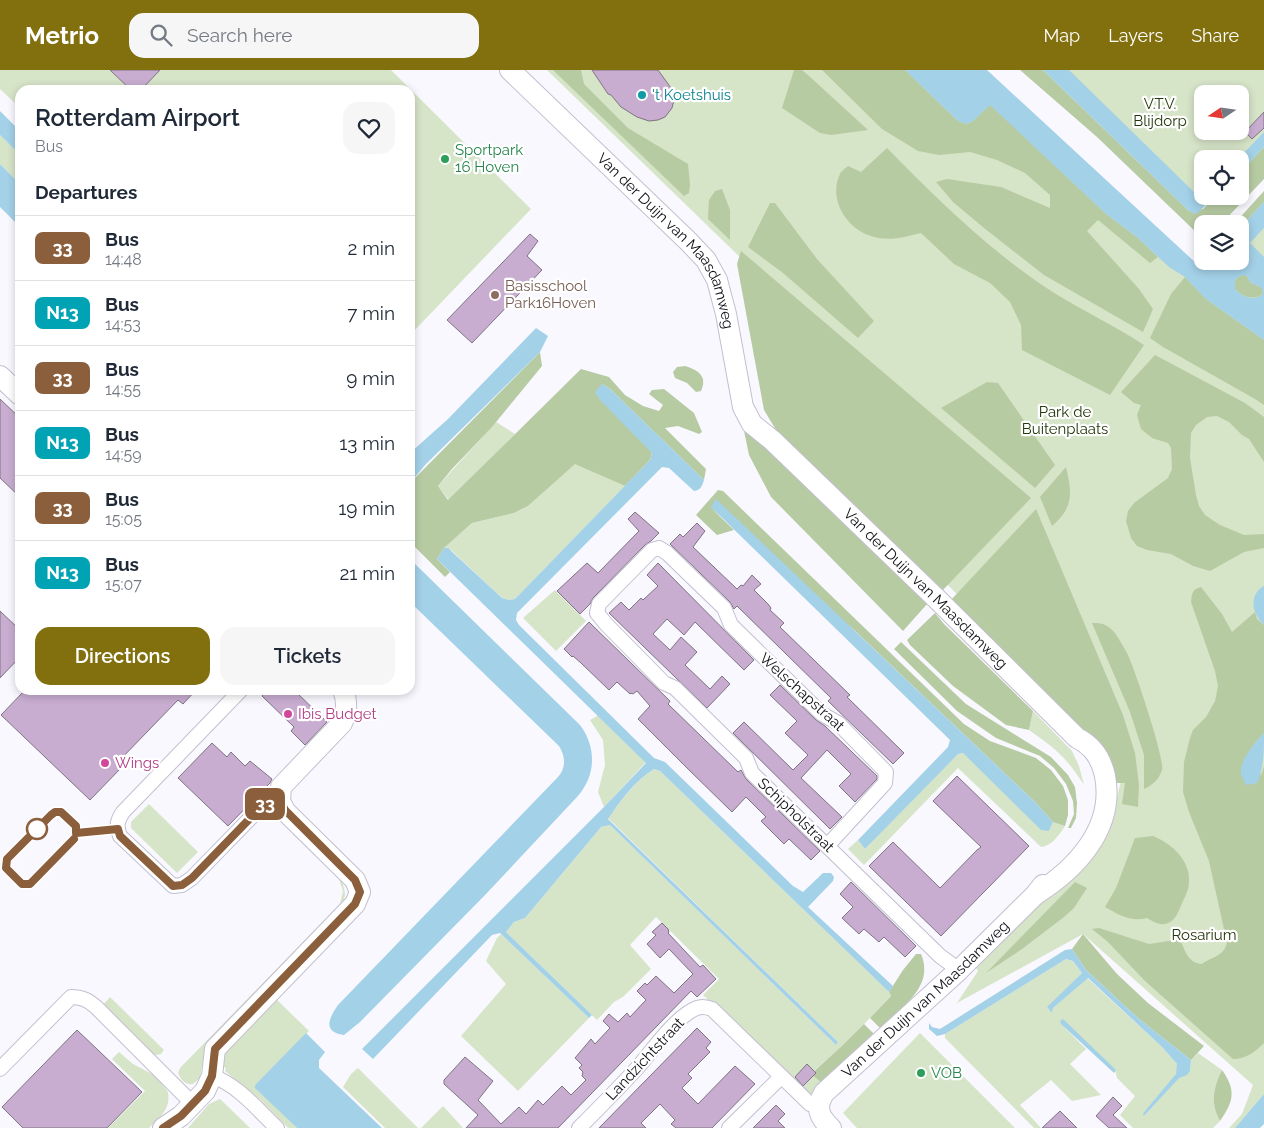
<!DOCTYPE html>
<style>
:root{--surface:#fff;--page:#f6f6f7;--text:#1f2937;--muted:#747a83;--line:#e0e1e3;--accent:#826f0d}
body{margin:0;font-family:Raleway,sans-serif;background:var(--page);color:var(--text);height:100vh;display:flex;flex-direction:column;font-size:19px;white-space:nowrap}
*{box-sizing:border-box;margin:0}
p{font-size:16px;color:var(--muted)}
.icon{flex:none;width:28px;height:28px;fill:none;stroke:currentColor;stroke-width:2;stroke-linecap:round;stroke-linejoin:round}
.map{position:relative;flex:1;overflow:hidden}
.details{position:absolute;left:15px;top:15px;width:400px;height:610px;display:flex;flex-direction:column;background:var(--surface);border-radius:15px;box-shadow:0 2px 8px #0003}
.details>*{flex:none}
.badge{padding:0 10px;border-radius:8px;font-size:18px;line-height:32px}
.needle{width:32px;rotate:257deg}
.tools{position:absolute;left:1194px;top:15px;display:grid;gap:10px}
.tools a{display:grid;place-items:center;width:55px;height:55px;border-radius:10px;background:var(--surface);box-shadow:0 2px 8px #0003;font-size:25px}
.map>.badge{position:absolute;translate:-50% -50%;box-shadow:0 0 0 2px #fff}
h2{padding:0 20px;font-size:19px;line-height:45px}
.round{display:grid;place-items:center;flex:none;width:52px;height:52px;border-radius:15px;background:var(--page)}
.head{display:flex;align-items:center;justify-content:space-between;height:85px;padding:0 20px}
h1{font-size:24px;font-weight:600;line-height:38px}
.cta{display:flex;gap:10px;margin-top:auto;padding:10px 20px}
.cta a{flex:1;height:58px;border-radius:15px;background:var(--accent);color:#fff;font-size:20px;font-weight:600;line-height:58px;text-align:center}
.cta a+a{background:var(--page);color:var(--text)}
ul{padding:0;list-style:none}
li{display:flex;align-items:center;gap:15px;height:65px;padding:0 20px;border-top:1px solid var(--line)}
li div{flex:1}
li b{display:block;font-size:19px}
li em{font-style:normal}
li .badge{min-width:55px;font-weight:700;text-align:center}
header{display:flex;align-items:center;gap:30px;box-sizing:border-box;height:70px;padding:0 25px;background:var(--accent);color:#fff}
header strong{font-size:24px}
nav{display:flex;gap:28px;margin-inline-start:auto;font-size:18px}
.search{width:350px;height:45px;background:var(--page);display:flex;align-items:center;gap:12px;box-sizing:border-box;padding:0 18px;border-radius:15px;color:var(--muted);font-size:19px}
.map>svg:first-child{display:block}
.green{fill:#d6e4c8;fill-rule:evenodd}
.forest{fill:#b7cba3}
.water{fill:#a3d1e8;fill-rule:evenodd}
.building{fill:#c8add1;stroke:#7e7482}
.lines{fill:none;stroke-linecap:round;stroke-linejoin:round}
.street-casing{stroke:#c3bfd0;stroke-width:16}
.secondary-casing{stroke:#c3bfd0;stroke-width:22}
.street{stroke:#fff;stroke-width:14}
.secondary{stroke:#fff;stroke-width:20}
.line-casing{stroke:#fff;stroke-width:11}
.line{stroke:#8b5e3c;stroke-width:8}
.culture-dot{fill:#0f9aa8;stroke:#fff;stroke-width:2}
.leisure-dot{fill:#2e9e5b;stroke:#fff;stroke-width:2}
.education-dot{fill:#8d6e63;stroke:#fff;stroke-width:2}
.hotel-dot{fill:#d1479c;stroke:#fff;stroke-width:2}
.stop-dot{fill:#fff;stroke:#8b5e3c;stroke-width:2.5}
.labels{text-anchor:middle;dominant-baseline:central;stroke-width:4.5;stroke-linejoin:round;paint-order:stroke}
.culture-label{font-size:15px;fill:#0d838f;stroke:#fff;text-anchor:start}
.park-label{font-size:15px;fill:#25380c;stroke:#fff}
.leisure-label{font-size:15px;fill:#27864d;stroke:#fff;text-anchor:start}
.street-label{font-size:15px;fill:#110f15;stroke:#fff}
.education-label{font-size:15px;fill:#785e54;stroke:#fff;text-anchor:start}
.hotel-label{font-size:15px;fill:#b23c85;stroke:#fff;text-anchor:start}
</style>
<header>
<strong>Metrio</strong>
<div class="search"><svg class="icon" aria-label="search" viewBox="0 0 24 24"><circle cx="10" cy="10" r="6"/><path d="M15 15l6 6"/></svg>Search here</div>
<nav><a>Map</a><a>Layers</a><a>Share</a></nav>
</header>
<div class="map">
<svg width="1264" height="1058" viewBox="0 0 1264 1058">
<rect width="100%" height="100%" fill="#f9f8ff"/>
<g class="green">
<polygon points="0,0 391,0 531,139 410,265 410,20 20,20 20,38 0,19"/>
<polygon points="547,0 970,0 1201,204 1240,191 1240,158 1264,132 1264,1024 1235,1058 1229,1058 1242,1044 1253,1015 1083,864 957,933 978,901 976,898 1117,727 1123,703 1108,676 772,338 747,194"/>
<path d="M1058,0H1264V70L1240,89H1202V126L1196,135ZM1202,24H1240V61H1202Z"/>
<polygon points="0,65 20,85 20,114 0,94"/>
<polygon points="496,352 515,364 449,430 438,416"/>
<polygon points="575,393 625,416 515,529 509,530 502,528 451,480 444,478 472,453 514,443 528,436"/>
<polygon points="555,520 586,551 556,581 523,548"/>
<path d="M1033,641L1072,681L1079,696L1084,715C1066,687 1056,679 1029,660Z"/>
<polygon points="599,645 646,692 604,737 598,722 605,695 603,670 590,650"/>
<path d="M963,683L1049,761L1053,752L1065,756C1059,765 1052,776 1041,777L958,698L864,795L848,779L858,770L865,779L943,698L958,684Z"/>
<path d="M654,699L660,701L889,922L891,926L843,976L811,1003L822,1013L808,1027L703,925L719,909L656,847L630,875L651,899L623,927L614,932L597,950L506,862L514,852L525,848L601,757L610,755L836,975L838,972L608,748C621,731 635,711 654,699Z"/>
<polygon points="149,734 198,782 177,803 131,758 131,752"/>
<path d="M296,760L342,810L345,823L344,832L213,973L204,983L200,1008L193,1014C185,1015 181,1010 178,1003L180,998L340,834L343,821L339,809L293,764Z"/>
<polygon points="501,864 589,948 518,1021 461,966 506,914 486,891 497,868"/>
<path d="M1066,889L1073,891L1082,903L1047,938L1052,942L1053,938L1087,908L1162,977L1177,994V1004L1144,1042V1046L1179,1007L1190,1001L1191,990L1198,983L1222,1000C1213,1018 1210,1033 1220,1051L1213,1058H1133L1120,1045L1135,1026L1117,1008L1115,1000L1061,954L1086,979L1070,994L1101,1025L1072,1031L1051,1010L1020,1035L1041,1058H1034L945,968V964Z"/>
<polygon points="110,927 164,980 161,984 153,986 102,936"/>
<polygon points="275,928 309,961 255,1015 256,1018 297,1058 288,1058 260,1029 225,1001 226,999 223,995 222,986"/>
<polygon points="920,963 1015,1058 857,1058 843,1043"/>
<path d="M119,982L133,994L156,1006L168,1022C171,1039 160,1047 149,1058H108L145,1021L112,989Z"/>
<polygon points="358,998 418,1058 385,1058 343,1017 351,1004"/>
<polygon points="220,1029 250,1058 188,1058 209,1034"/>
<polygon points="443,1036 463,1058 421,1058"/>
</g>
<g class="forest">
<polygon points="553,0 581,0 584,14 628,58 688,94 690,115 689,123 684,126"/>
<polygon points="794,0 802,0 808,5 868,60 831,65 820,63 782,38"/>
<polygon points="822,0 905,0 958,51 966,54 973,51 990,34 1105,143 1138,168 1158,187 1150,193 1098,150 1087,161 1139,219 1153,239 1143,262 1044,205 984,158 953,132 936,112 947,109 1001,117 1050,138 1050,125 1025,103 997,90 970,82 939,85 918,81 882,59"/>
<polygon points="1020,0 1043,0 1189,141 1203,139 1216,126 1240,126 1240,102 1264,77 1264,109 1221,154 1202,154 1202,165 1199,165 1097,67"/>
<path d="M887,78C935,127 985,176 1042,215C1074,237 1111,253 1144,275L1110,325L1022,280L1021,255L1010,232L990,213L954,194L921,163C904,167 888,172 871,166C846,158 828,129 840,104C841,101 846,98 848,96L861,102Z"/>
<polygon points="722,119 730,140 730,170 708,149 709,130 715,121"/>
<polygon points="1264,121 1264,132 1240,158 1240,154 1234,154"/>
<polygon points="770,133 775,133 817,189 874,251 858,268 783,203 748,177"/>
<polygon points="741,181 1031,428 942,521 776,360 764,340 737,194"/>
<path d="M1244,205L1247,206L1250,212L1262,218L1263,224C1255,231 1242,227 1235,219V211L1238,207Z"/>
<polygon points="1185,207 1206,229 1264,270 1264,335 1255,329 1163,277 1150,268 1171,224"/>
<polygon points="540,282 542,296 492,357 452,399 438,416 448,430 581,299 609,307 625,325 643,336 659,341 663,335 649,324 652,320 664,319 694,343 702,362 699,364 678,356 665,358 706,399 704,410 610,319 602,314 652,383 650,390 625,416 575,394 528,436 514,443 472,453 444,478 437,489 450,502 445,507 410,472 410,413"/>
<polygon points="1155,285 1245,333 1264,347 1264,392 1249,369 1242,365 1229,352 1217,346 1207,347 1196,355 1191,363 1190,388 1196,425 1199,436 1205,445 1220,455 1244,465 1264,464 1264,478 1244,482 1210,501 1193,496 1171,484 1147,480 1137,476 1131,468 1126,451 1128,441 1134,433 1168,408 1172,399 1171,378 1168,373 1152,368 1141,359 1137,345 1141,335 1134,333 1121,322"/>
<path d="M685,296C698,300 708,306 701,321L696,322L687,313L675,308L673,302L677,297Z"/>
<polygon points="987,312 998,313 1055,395 1035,418 941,338"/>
<polygon points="743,356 928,533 903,561 771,427 749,385"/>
<path d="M1066,397C1072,423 1074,437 1052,456L1040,427Z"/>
<polygon points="718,420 723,421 964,654 990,671 1036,688 1051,700 1063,716 1068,730 1068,745 1065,756 1053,752 1036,733 853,559 711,438 734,460 717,465 696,445"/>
<polygon points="1036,439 1123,645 1135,683 1139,715 1138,737 1122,734 1125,713 1113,713 1099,675 950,531"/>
<path d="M1201,517L1222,544L1232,562L1255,542L1257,549L1264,555V663L1255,673L1261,706L1264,696V973C1255,982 1246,989 1233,989L1145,911L1108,872L1092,859L1099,858L1149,874L1175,870L1181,872C1186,883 1189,893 1202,894C1213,886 1223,887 1227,873L1209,791L1189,742L1183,722L1184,692L1190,668L1193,660L1206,647L1215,631L1218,616L1215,601L1191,532C1192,524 1192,519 1201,517Z"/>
<polygon points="935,543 944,554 1033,641 1029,660 1006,655 953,616 910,575 907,570"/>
<path d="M1092,553C1103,553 1107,554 1115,563C1119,569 1123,576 1127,583C1134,597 1165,688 1162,700C1159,709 1153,715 1144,719V685L1130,642Z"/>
<polygon points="901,572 966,634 1051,687 1068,705 1075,717 1077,733 1076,748 1071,758 1068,758 1074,744 1073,731 1066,714 1054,698 1040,686 996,668 957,641 894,579"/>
<path d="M1153,766C1171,773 1191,791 1189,812C1189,821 1183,830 1180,838C1177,845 1173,853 1165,854C1158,855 1152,851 1147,848C1131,852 1119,845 1105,837L1116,818L1135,768Z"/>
<polygon points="1075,812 1087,818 1074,838 1064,847 1022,879 986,903"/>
<polygon points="1083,864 1117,904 1148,933 1204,976 1191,990 1139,949 1086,900 1072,879"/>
<path d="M916,884H921C935,917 901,937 880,958L870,948L891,926L889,922L903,900Z"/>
<polygon points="864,954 874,964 822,1013 811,1004 842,976"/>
<path d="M1222,1000C1237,1021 1233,1032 1220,1051C1210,1033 1213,1018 1222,1000Z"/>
</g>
<g class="water">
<path d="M905,0H987L1197,194L1205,195L1209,191H1240V158L1264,132V158L1250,173L1264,187V270L1206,229L1185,207L1169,197L1138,168L1105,143L990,35L973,51L966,54L958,51ZM1244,205L1247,206L1250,212L1262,218L1263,224C1255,232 1242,227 1235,219V211L1238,207Z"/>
<polygon points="1043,0 1069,0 1196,124 1202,123 1202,126 1216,126 1196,144 1189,141"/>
<polygon points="0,41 20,61 20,85 0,65"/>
<polygon points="1264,62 1264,77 1240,102 1240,89 1238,89"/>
<polygon points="0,94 20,114 20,157 0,137"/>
<polygon points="536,258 548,266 540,282 426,394 410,413 410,383 448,349"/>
<path d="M602,314L610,319L704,410C702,416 701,420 694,421L669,398L662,397L517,543L516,550L519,555L654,688L665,692L793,816L803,822L823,803H831L834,807L833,811L808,837L893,916L889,922L660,701L654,699C635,711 620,731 608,749L838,972L836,975L610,755L601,757L525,848L514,852L506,862L592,945L589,948L500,863L492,865L373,989L362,979L604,737L646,693L437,489L444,478H448L502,528L509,530L515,529L650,390L652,383L600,330L595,322Z"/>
<polygon points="716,429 1036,733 1053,752 1049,761 1041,760 963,683 958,684 865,779 858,770 948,677 950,670 711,437"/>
<path d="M410,489L580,655C597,678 596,706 577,727L486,824L360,952L344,965C322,962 329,948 338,935L557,708C566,699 566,687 559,676L410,532Z"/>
<path d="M1264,516V555C1252,544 1248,525 1264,516Z"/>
<path d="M1264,663C1264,680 1264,698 1257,713L1246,715C1245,712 1242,708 1241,704C1239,690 1255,673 1264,663Z"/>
<polygon points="1072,879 1086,900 1139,949 1191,990 1190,1001 1187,1005 1179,1008 1144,1046 1143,1045 1144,1042 1176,1004 1177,994 1162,977 1088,908 1053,938 1052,943 1047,937 1082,903 1073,891 1066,889 945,964 937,966 929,959 929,953 932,957 940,959 1065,880"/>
<polygon points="1063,949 1116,1000 1114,1003 1061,954 1060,951"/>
<polygon points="306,963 325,982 319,990 319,998 382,1058 297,1058 255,1018 255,1015"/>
<polygon points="1264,1024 1264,1054 1260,1058 1235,1058"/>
</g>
<g class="building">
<polygon points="110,0 160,0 141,20 131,20"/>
<polygon points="592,0 658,0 671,18 674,30 672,38 665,47 658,50 649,51 637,47 621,37 611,25 608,24"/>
<polygon points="1264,42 1264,58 1252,69 1245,62"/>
<polygon points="530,164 538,171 527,186 542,200 472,273 447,250"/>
<polygon points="0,329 20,348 20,427 0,408"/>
<polygon points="635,442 659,463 651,471 646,474 593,528 590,534 580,544 557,521 587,493 598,503 639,461 628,449"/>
<polygon points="697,453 705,461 693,477 737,519 741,515 743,516 752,505 761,514 754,520 768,534 771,538 770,540 784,553 780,557 850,625 847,627 904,683 893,694 828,631 831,628 737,536 734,539 730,532 670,474 680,464 683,467"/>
<polygon points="658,493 754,590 744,600 695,552 684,565 667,549 653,564 670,580 681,567 697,582 685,595 710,619 722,606 730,614 707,638 609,543 621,532 629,540 641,528 643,530 658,516 647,505"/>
<polygon points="0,541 20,560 20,587 0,608"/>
<polygon points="589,552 670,631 668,634 738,702 741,700 746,709 820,781 811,790 789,769 784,774 761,751 766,747 746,727 732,742 687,698 638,649 650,636 637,621 633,624 631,623 630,624 617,612 609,620 581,593 573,586 572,587 564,579"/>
<polygon points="780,615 816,650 825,656 877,706 877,709 855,732 839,716 851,704 827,680 801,708 842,747 830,759 733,663 744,652 793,700 808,685 785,663 797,651 770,625"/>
<polygon points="25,620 84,620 89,625 94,620 196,620 183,634 178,630 117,693 122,697 90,730 1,645"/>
<polygon points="267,620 294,620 327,652 305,675 291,661 294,657 262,626"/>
<polygon points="212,673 227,687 231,682 245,696 250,691 272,709 270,713 228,756 178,708"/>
<polygon points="957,706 1029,776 941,866 869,796 893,772 940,818 977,780 981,777 933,731"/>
<polygon points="851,812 916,876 905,887 884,867 879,872 864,859 859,864 842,848 853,837 840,824"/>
<polygon points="662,853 668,859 669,862 668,863 700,897 703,895 716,909 697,927 691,921 558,1058 466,1058 478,1045 444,1014 444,1010 465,987 493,1011 478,1030 501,1054 519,1037 526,1044 538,1030 543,1035 562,1016 571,1025 586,1010 582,1006 583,1002 579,998 582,995 575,988 591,969 595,974 610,958 603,951 609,944 618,952 627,943 630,947 644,932 646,930 637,921 645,913 647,915 656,906 674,923 693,904 669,879 660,888 647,874 656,865 652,862"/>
<polygon points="697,958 711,972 706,978 710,982 688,1004 692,1008 682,1018 698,1034 735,996 755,1014 712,1058 676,1058 671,1054 675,1050 660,1034 641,1053 646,1058 599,1058"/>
<polygon points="77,960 142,1022 107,1058 23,1058 2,1037"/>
<polygon points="807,994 816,1003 803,1016 795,1007"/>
<polygon points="1113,1027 1122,1036 1113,1045 1127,1058 1109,1058 1096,1046"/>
<polygon points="776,1035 785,1044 778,1051 785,1058 753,1058"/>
<polygon points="1060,1041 1077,1058 1042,1058"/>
</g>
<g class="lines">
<defs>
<g id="street">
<path d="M241,620L123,742C117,751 116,756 120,766L173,816L182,815L192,808L264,734L280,731"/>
<polyline points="828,775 885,713 886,702 838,653 822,644 731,555 724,538 667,483 659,478 652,480 599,534 597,543 606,554 664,613 675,618 746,688 752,703 940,886 959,900"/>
<path d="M0,999L71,927C82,927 88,930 96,937L193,1034"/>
<path d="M212,1006C238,1015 257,1039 277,1058"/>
<path d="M579,1058C599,1038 619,1018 638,997C652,981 677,945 697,938C702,936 707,937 712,939L810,1034L818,1037"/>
<polyline points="729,1058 781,1007"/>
</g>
<g id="secondary">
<path id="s1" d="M510,0L689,172L706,190L717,210L726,244L743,337L752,354L772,370L939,531L1077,668C1093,676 1101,688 1105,706C1115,758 1076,799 1036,824"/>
<polyline points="0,306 20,325"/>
<path d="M163,1058L181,1046L205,1021L212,1006L215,979L355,834L360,822L355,810L285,741L280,731L281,717L342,653C347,642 348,632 343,620"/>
<path id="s2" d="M831,1058C819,1047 815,1038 824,1023L959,900L1036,824L1043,815"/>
</g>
</defs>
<use href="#street" class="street-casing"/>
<use href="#secondary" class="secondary-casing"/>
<use href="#street" class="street"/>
<use href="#secondary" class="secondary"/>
</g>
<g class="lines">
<defs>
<polyline id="line" points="74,769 30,814 22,814 6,798 7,789 51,745 55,742 61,742 76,756 76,763 118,759 120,766 173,816 182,815 192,808 264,734 271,732 280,731 285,740 355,810 360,822 355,834 215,979 212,1006 205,1021 181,1046 163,1058"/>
</defs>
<use href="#line" class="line-casing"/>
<use href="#line" class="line"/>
</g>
<circle class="culture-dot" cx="642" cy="25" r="5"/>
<g class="leisure-dot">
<circle cx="445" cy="89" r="5"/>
<circle cx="921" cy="1003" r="5"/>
</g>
<circle class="education-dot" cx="495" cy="225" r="5"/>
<g class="hotel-dot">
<circle cx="288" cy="644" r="5"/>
<circle cx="105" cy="693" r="5"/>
</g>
<circle class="stop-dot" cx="37" cy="759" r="10"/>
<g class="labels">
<g class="culture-label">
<text x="652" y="25">'t Koetshuis</text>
</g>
<g class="park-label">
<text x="1160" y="34">V.T.V.<tspan x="1160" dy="17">Blijdorp</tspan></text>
<text x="1065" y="342">Park de<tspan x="1065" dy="17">Buitenplaats</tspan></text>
<text x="1204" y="865">Rosarium</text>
</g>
<g class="leisure-label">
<text x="455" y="80">Sportpark<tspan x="455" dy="17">16 Hoven</tspan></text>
<text x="931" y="1003">VOB</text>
</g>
<g class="street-label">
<text stroke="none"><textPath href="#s1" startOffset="235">Van der Duijn van Maasdamweg</textPath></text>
<text stroke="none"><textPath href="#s1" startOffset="684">Van der Duijn van Maasdamweg</textPath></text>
<text transform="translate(802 622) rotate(42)">Welschapstraat</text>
<text transform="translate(796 745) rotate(44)">Schipholstraat</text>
<text stroke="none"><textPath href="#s2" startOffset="178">Van der Duijn van Maasdamweg</textPath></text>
<text transform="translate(645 989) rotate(-47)">Landzichtstraat</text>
</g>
<g class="education-label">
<text x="505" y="216">Basisschool<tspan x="505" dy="17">Park16Hoven</tspan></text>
</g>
<g class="hotel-label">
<text x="298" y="644">Ibis Budget</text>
<text x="115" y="693">Wings</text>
</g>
</g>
</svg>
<div class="tools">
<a><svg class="needle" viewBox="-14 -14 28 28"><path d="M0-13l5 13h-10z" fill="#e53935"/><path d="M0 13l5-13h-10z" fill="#747a83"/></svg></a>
<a><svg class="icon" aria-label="locate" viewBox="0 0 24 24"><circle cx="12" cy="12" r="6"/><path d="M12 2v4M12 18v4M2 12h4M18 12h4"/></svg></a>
<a><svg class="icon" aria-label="layers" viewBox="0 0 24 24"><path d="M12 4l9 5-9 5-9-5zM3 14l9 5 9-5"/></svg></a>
</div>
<b class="badge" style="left:265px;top:734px;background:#8b5e3c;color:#fff">33</b>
<section class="details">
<div class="head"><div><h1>Rotterdam Airport</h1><p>Bus</p></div><a class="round"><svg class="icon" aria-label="heart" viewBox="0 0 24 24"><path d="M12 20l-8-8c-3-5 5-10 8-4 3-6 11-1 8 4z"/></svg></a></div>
<h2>Departures</h2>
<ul>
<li><span class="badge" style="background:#8b5e3c;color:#fff">33</span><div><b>Bus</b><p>14:48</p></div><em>2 min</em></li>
<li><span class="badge" style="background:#00a3b4;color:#fff">N13</span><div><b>Bus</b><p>14:53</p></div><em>7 min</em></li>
<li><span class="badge" style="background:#8b5e3c;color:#fff">33</span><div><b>Bus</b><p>14:55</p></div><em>9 min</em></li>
<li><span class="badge" style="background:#00a3b4;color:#fff">N13</span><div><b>Bus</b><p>14:59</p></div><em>13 min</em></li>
<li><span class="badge" style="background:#8b5e3c;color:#fff">33</span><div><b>Bus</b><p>15:05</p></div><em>19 min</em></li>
<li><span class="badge" style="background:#00a3b4;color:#fff">N13</span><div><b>Bus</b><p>15:07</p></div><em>21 min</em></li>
</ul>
<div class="cta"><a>Directions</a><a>Tickets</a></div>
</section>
</div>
